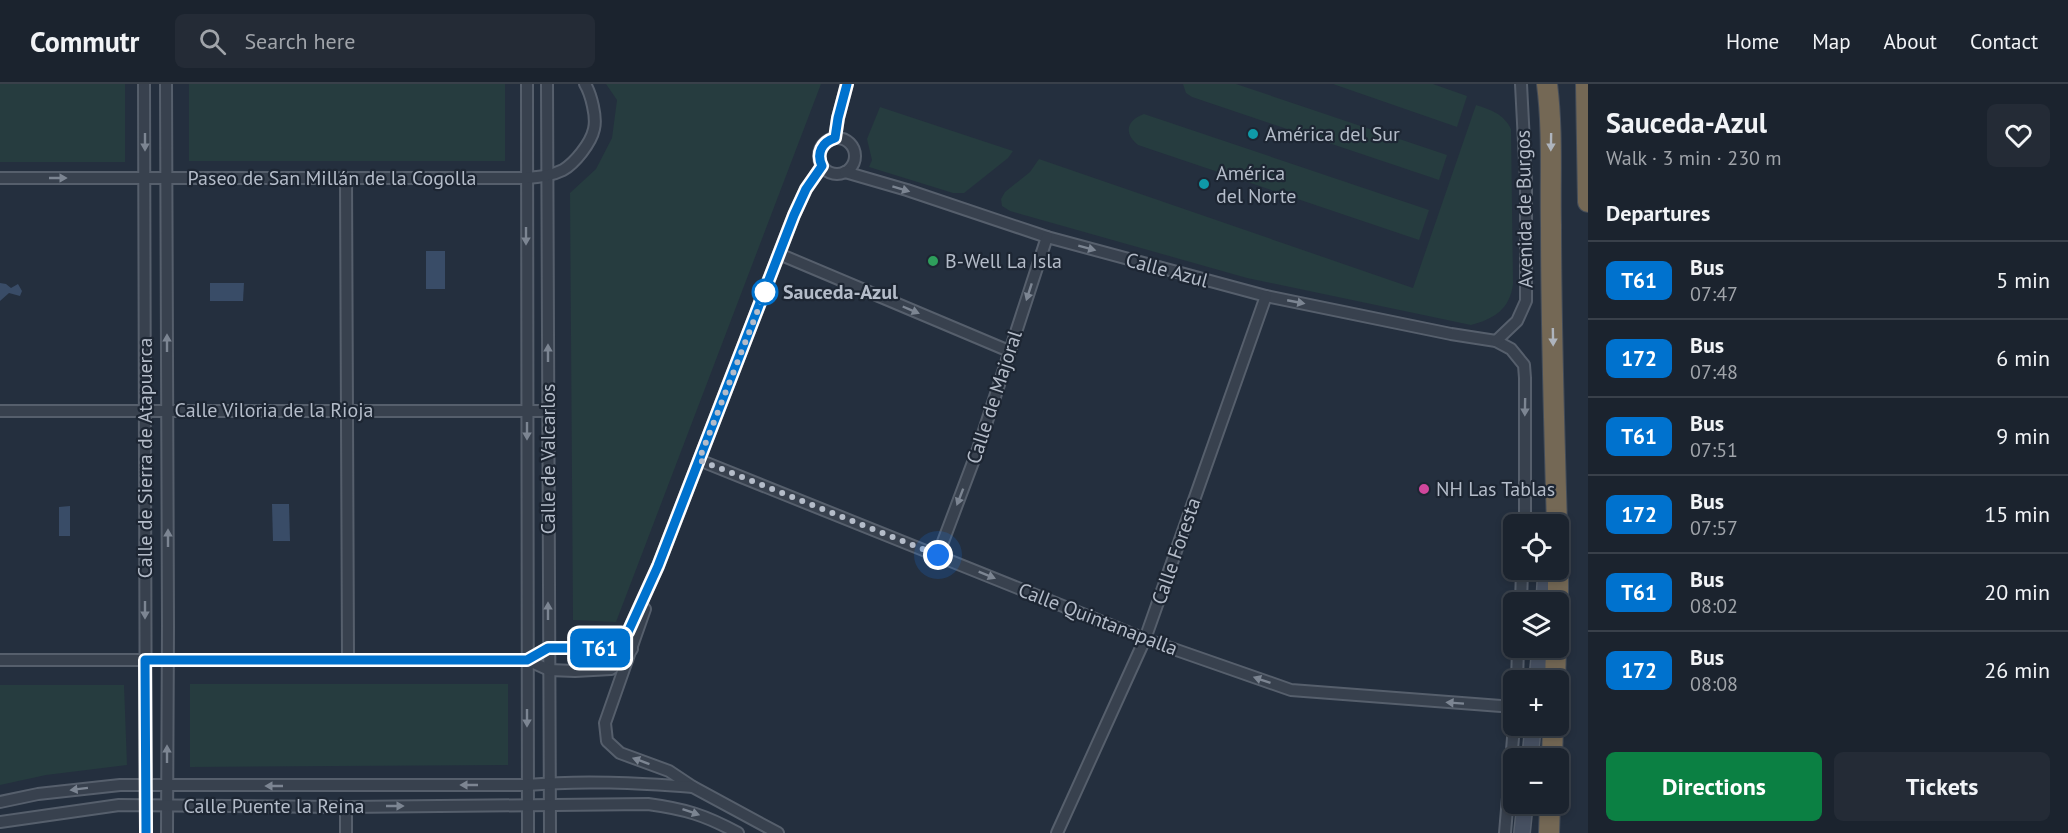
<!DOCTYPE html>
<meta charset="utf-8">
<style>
:root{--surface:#1b232e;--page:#242b36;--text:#f1f3f6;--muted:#a0a4aa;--line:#39404a;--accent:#0b8043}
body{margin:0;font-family:"PT Sans",sans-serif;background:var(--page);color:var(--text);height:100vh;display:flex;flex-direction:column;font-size:22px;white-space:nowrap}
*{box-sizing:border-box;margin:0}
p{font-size:20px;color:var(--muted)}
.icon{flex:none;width:33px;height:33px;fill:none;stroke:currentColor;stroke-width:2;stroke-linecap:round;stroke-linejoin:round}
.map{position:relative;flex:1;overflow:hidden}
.side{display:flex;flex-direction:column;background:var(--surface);width:480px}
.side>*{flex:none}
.badge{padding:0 12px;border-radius:9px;font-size:21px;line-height:39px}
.buttons{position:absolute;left:1503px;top:430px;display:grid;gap:12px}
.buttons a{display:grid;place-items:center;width:66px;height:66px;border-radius:9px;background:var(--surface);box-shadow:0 3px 9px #0003,0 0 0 2px var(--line);font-size:30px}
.you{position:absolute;width:30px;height:30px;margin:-15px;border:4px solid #fff;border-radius:50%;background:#1a73e8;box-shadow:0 0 0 9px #1a73e833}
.map>.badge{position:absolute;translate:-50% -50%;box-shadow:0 0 0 3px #fff}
h2{padding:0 18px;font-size:22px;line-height:54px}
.round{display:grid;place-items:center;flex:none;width:63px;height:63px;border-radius:9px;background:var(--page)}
.overview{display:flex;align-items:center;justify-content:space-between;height:102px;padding:0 18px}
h1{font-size:28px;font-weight:700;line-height:45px}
.action{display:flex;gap:12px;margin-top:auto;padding:12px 18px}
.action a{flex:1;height:69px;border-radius:9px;background:var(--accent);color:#fff;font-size:24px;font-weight:700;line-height:69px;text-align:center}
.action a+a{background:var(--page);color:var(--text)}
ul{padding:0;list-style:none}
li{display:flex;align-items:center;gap:18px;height:78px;padding:0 18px;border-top:2px solid var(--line)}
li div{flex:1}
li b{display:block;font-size:22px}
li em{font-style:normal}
li .badge{min-width:66px;font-weight:700;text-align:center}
header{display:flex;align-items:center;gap:36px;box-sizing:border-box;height:84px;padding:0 30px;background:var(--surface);border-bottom:2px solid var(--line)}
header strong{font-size:28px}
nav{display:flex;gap:33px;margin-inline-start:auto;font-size:21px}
.search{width:420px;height:54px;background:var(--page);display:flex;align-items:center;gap:15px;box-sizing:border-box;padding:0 21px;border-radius:9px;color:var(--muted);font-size:22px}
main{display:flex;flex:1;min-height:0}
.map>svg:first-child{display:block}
.green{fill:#263c3f}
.water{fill:#394c67}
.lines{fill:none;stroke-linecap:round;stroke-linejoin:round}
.street-casing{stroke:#565f6c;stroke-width:14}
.secondary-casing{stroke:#565f6c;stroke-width:18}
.highway-casing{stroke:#434c59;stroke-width:22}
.street{stroke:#38414e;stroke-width:10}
.secondary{stroke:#465061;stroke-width:15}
.highway{stroke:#746855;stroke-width:20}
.oneway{fill:#7c8592}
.oneway2{fill:#aeb4bd}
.line-casing{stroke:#fff;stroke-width:14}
.line{stroke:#0072ce;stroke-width:9}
.walk{stroke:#b4bcc9;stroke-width:6;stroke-dasharray:0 10.8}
.culture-dot{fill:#0f9aa8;stroke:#1d2633;stroke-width:2}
.leisure-dot{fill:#2e9e5b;stroke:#1d2633;stroke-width:2}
.stop-dot{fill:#fff;stroke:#0072ce;stroke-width:3}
.hotel-dot{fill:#d1479c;stroke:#1d2633;stroke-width:2}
.labels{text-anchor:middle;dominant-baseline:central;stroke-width:4.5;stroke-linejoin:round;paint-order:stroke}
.poi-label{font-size:20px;fill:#b4bcc9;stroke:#1d2633;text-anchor:start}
.street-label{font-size:20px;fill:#b4bcc9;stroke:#1d2633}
.stop-label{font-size:20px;font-weight:bold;fill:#b4bcc9;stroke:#1d2633;text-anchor:start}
</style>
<header>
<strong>Commutr</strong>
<div class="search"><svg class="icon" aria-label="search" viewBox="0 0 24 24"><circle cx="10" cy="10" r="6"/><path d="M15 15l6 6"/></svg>Search here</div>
<nav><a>Home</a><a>Map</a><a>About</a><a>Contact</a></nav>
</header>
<main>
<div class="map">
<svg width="1588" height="749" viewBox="0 0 1588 749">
<rect width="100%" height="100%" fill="#242f3e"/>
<g class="green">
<rect x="0" y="0" width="125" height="78"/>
<rect x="189" y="0" width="316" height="77"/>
<polygon points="606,0 821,0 616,538 573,536 570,109 596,85 612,54 617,16"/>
<polygon points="1183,0 1236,0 1447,71 1439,96 1192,13 1186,9"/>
<polygon points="1333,0 1433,0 1467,12 1457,43"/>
<path d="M1476,21C1491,26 1504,30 1511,45L1513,200C1510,225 1494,235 1471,241L1247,194L1010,127L1002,122L1001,115L1005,108L1030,88L1039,75L1413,204Z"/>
<polygon points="880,23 1013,67 1008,74 964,109 953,109 869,83 872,76 867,55"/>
<path d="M1144,30L1429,126L1419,156L1138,61C1123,49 1127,36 1144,30Z"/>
<polygon points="190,600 508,600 508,681 190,683"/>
<polygon points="0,601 124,601 127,681 46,691 0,701"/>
</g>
<g class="water">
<rect x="426" y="167" width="19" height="38"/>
<polygon points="0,199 6,200 11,204 18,200 22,207 20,212 9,209 0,217"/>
<polygon points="210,199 244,199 243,217 210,217"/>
<polygon points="272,420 289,420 290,457 273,457"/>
<polygon points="70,422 70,452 59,452 59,423"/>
</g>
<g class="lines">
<defs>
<g id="street">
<polyline points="144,0 146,749"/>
<polyline points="166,0 168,542 167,749"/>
<polyline points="527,0 528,749"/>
<polyline points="547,0 550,749"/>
<polyline points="835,54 838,34 847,0"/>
<circle cx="837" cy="72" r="18"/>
<polyline points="845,88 907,106 1047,153 1266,212 1451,250 1496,257 1511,265 1524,281 1525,294 1525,441"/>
<path d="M0,94H526C539,93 551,92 563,86C575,79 591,59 594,45C597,33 591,10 585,0"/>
<polyline points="346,94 348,575"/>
<polyline points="779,170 1009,267"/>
<polyline points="1496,257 1517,237 1526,217 1526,97 1521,0"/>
<polyline points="0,327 548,327"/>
<polyline points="699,376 1145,555 1291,606 1514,623"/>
<polyline points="938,471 978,365 1047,153"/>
<polyline points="1521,519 1522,486"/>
<polyline points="645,525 605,639 607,657 620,669 669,687 693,703 778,749"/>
<polyline points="0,576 527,576 549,586 575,587 611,585 621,578 632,565"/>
<polyline points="527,576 548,564 602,564 616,558 628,548 658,482 794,131 806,105 822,82"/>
<polyline points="1517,597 1518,564"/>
<path d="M0,718L38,710L120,701H527C582,696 638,699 693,703"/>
<polyline points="346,723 346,749"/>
<path d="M0,738L119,721L346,723L648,720C685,725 705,731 738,749"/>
<polyline points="1057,749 1145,555 1266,212"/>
<polyline points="1505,749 1514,642"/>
</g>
<g id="secondary">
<polyline points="1544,519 1546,486"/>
<polyline points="1537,597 1540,564"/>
<polyline points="1530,675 1533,642"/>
<polyline points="1522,749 1525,720"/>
</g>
<g id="highway">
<path d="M1547,0C1553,47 1550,93 1551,141C1551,241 1554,341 1557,441"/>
<polyline points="1586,0 1588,118"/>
<polyline points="1558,519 1558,482"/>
<polyline points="1555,597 1556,564"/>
<polyline points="1552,675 1553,642"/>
<polyline points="1549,749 1550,720"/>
</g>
</defs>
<use href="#street" class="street-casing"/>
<use href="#secondary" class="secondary-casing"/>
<use href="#highway" class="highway-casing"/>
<use href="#street" class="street"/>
<use href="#secondary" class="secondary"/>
<use href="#highway" class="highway"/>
</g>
<defs><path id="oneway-solid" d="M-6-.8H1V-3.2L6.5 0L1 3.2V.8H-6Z" transform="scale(1.5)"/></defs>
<g class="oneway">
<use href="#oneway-solid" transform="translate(145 58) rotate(90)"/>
<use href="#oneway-solid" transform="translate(58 94)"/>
<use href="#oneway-solid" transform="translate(901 105) rotate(17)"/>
<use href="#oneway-solid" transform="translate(526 152) rotate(90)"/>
<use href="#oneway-solid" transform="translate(1087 164) rotate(15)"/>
<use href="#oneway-solid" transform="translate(1029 208) rotate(108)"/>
<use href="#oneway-solid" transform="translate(1296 218) rotate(11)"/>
<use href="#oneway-solid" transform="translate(911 226) rotate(23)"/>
<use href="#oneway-solid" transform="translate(167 259) rotate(-90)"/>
<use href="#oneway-solid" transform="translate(548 269) rotate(-90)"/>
<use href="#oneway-solid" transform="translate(1525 323) rotate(91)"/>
<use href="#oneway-solid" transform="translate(527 347) rotate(90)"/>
<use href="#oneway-solid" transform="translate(960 413) rotate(111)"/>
<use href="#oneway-solid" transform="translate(168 454) rotate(-90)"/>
<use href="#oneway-solid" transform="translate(987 491) rotate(22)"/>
<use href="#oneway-solid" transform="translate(145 526) rotate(90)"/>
<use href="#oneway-solid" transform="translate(548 527) rotate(-90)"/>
<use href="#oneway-solid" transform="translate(1262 596) rotate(-161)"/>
<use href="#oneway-solid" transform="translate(1455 619) rotate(-176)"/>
<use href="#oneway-solid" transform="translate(527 634) rotate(90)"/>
<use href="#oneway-solid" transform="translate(167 670) rotate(-90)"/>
<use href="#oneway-solid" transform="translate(641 677) rotate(-160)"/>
<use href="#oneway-solid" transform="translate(469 701) rotate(180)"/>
<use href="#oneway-solid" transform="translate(274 702) rotate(180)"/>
<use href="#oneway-solid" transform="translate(79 705) rotate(173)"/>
<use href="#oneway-solid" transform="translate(395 722)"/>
<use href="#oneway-solid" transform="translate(691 728) rotate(19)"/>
</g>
<g class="oneway2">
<use href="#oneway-solid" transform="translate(1551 58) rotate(91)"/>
<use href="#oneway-solid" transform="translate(1553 253) rotate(89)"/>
</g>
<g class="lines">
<defs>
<path id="line" d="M146,749L145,576H527L548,564H602L616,558L628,548L658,482L794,131L806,105L822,82C816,69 822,58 835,54L838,34L847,0"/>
</defs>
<use href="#line" class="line-casing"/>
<use href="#line" class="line"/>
<polyline class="walk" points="765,208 699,376 938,471"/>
</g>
<g class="culture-dot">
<circle cx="1253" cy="50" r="6"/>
<circle cx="1204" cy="100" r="6"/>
</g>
<circle class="leisure-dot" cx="933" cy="177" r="6"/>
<circle class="stop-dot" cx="765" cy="208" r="12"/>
<circle class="hotel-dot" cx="1424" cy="405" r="6"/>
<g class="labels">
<g class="poi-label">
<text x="1265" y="50">América del Sur</text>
<text x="1216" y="89">América<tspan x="1216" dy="23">del Norte</tspan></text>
<text x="945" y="177">B-Well La Isla</text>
<text x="1436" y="405">NH Las Tablas</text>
</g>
<g class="street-label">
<text x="332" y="94">Paseo de San Millán de la Cogolla</text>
<text transform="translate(1524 125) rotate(-91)">Avenida de Burgos</text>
<text transform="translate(1167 186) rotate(15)">Calle Azul</text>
<text transform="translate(994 313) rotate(-72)">Calle de Majoral</text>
<text x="274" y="326">Calle Viloria de la Rioja</text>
<text transform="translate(145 374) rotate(-90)">Calle de Sierra de Atapuerca</text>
<text transform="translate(548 375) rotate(-90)">Calle de Valcarlos</text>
<text transform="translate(1176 467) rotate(-71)">Calle Foresta</text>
<text transform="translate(1098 535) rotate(21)">Calle Quintanapalla</text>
<text x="274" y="722">Calle Puente la Reina</text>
</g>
<g class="stop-label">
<text x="783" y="208">Sauceda-Azul</text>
</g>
</g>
</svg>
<div class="buttons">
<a><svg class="icon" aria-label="locate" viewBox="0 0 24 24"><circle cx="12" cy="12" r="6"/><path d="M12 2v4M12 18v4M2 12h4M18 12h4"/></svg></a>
<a><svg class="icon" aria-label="layers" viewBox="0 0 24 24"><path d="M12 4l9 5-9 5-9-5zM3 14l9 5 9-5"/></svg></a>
<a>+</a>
<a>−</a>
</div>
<div class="you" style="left:938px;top:471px"></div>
<b class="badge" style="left:600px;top:564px;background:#0072ce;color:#fff">T61</b>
</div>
<section class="side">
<div class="overview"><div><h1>Sauceda-Azul</h1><p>Walk · 3 min · 230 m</p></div><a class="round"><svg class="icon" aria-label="heart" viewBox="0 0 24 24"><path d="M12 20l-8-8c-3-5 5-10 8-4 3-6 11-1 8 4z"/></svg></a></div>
<h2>Departures</h2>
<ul>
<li><span class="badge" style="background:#0072ce;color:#fff">T61</span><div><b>Bus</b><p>07:47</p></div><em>5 min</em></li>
<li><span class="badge" style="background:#0072ce;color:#fff">172</span><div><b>Bus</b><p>07:48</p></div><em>6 min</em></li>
<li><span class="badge" style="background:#0072ce;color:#fff">T61</span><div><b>Bus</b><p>07:51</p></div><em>9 min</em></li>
<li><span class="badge" style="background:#0072ce;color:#fff">172</span><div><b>Bus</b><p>07:57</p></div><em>15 min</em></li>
<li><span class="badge" style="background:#0072ce;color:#fff">T61</span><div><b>Bus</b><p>08:02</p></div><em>20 min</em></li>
<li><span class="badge" style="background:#0072ce;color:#fff">172</span><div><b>Bus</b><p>08:08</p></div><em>26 min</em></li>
</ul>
<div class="action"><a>Directions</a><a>Tickets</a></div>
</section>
</main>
